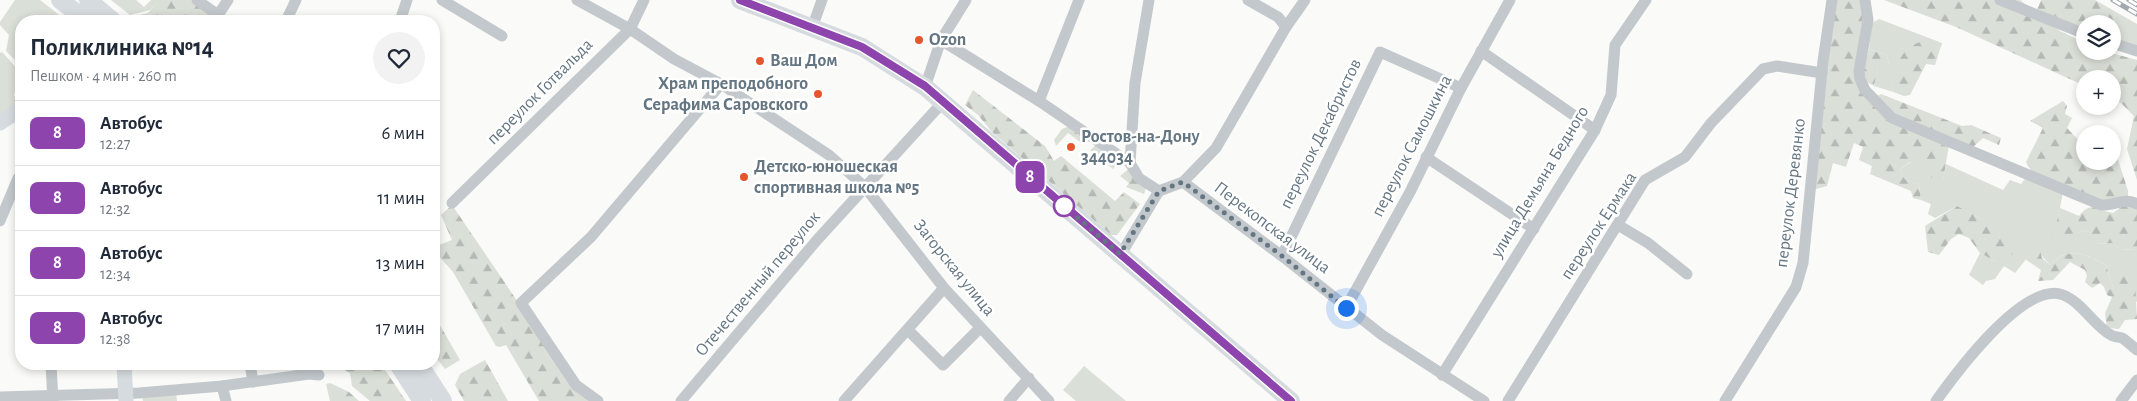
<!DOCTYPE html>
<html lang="ru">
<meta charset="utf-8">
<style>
:root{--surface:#fff;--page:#f2f2f3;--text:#1f2937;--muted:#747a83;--line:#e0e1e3}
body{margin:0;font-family:"Alegreya Sans",sans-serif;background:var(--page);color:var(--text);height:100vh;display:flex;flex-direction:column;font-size:19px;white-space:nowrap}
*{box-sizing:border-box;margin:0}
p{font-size:16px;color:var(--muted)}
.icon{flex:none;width:28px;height:28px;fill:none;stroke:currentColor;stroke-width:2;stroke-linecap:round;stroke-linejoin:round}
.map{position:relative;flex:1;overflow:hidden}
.side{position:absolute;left:15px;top:15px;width:425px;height:355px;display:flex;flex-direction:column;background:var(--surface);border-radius:20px;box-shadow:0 2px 8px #0003}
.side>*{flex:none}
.badge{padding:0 10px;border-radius:8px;font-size:18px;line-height:32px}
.buttons{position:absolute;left:2076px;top:15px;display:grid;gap:10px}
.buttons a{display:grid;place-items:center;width:45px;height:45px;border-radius:50%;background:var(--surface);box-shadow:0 2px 8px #0003;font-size:25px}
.you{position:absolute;width:25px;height:25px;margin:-12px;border:4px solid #fff;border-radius:50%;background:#1a73e8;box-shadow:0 0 0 8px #1a73e833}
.map>.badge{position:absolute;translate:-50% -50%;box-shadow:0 0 0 2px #fff}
.round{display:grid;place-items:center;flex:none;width:52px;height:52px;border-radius:26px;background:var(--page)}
.headline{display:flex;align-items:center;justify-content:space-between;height:85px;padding:0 15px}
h1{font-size:24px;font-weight:700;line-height:38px}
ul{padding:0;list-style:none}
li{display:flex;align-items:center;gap:15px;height:65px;padding:0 15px;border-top:1px solid var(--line)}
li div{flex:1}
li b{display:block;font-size:19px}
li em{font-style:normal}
li .badge{min-width:55px;font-weight:700;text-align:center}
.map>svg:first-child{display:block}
.green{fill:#dadfd7}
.forest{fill:url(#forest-firs)}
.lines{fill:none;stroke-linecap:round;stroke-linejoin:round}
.minor{stroke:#c3c8cc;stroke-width:11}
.secondary{stroke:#d6dbdf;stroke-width:15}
.primary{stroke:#d6dbdf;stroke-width:18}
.rail-casing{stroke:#a2aab0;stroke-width:5}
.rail{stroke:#fff;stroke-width:3;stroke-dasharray:9;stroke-linecap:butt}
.line-casing{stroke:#fff;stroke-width:11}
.line{stroke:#8e44ad;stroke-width:8}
.walk{stroke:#657683;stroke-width:5;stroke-dasharray:0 9}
.poi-dot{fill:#e4572e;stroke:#fff;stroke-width:2}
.stop-dot{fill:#fff;stroke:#8e44ad;stroke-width:2.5}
.labels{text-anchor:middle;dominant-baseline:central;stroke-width:5;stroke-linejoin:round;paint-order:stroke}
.poi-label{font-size:18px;font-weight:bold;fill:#657683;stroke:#fff;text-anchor:start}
.street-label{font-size:18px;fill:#657683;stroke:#fff}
</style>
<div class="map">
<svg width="2137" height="401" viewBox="0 0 2137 401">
<defs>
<pattern id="forest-firs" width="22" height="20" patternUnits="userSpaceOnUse" patternTransform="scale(1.25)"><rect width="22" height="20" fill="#dadfd7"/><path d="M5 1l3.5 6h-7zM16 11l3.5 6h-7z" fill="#b4b9b4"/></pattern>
</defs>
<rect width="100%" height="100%" fill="#fafaf8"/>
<g class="green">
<polygon points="15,0 40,0 67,21 21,21 21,66 6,51 9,35 0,25 0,22"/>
<polygon points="111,0 136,0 144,7 151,0 160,0 150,10 130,15"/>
<polygon points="2116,12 2137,24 2137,51 2113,40 2111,24"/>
<path d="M1879,19L1942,43C1915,38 1903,47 1895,73C1893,80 1890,86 1893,92L1874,86L1878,65L1889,64L1887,55L1869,49L1872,23Z"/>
<polygon points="2,52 19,71 14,96 21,98 21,103 0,116 0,53"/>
<path d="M1911,162H1918L1943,179L1946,164L2003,190L2010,180L2021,184L2027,176L2063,192L2055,234L2059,242L2085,230L2096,236L2097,244L2112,243L2120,249L2137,250V302L2134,300L2135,283L2114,290L2106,265C2086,254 2068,245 2050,265L2035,248L2015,273L2004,266L1995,279L1986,281L1983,285L1969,275L1980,253L1997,262L2000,239L1996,226L1957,206L1935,218L1928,214L1931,204L1921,200L1919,184C1910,182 1901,180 1900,169Z"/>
<polygon points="1084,366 1126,401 1076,401 1063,390"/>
<polygon points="176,392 177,401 143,401 142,395"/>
</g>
<g class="forest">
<polygon points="159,0 191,0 220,21 137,21 134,19 135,16 148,13"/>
<path d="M1835,0H1861L1863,17L1855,70L1872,102L1949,145L1943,180C1930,180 1924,173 1918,162H1910L1900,169C1901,180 1910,182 1919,184L1921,200L1913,198L1911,191L1870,174L1872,166L1859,160L1863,147L1854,143L1846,167L1833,163L1827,186L1816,189L1813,186Z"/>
<polygon points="1884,0 2020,0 2060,31 2085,43 2085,51 2104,51 2137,60 2137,180 2127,149 2134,116 2121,103 2113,99 2112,79 2085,79 2085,86 1956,27"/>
<polygon points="2041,0 2095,0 2116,12 2111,24 2085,24 2085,31 2037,10"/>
<path d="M1928,40L1942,43L1935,65L1926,64L1910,95L1904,96L1893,92C1890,85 1893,79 1895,72C1901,53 1908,44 1928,40Z"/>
<polygon points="1869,49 1887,55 1889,64 1878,66 1874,86 1865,81 1863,71"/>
<polygon points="973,90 1045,146 1054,161 1061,156 1115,201 1124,192 1140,204 1117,235 1111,235 992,132 978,115 965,105"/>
<polygon points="1881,94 1962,126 1971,125 2001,138 1999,145 1983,138 1973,147 1895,115 1877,96"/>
<polygon points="2063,101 2067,106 2065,114 2072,118 2067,128 2085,147 2085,161 2112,161 2114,147 2128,191 2128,197 2102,202 2031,170 2026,162 2043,128 2030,121"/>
<polygon points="1072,125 1083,134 1086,141 1083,144 1068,133 1056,146 1054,140 1062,129"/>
<polygon points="1099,143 1119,161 1113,169 1090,150"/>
<polygon points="1131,167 1147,185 1144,194 1126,187 1129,183 1120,176"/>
<path d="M2125,204L2137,208V250L2120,249L2112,243L2097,244L2095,236L2085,230L2078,233L2074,245L2059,243L2055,234L2049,227L2057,221L2060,208L2079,216C2091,200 2097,210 2113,213Z"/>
<polygon points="452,205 575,386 595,401 539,401 506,345 500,347 496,346 453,272 437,254 439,245 452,240 441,215"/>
<polygon points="1957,206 1997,226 2000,239 2009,243 2013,254 1997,262 1980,253 1969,238 1959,234 1951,239 1939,255 1928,252 1925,226"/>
<path d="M2035,247L2040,250L2042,258L2050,265C2069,245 2085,254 2106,265L2114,290L2123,273L2130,276L2135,282L2137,319L2125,320L2119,329L2107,328L2105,313L2112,297L2107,295L2104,287L2100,283L2092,288L2085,282L2087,276L2085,270L2070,262L2053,280L2038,281L2041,270L2025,259Z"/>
<polygon points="434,315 460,360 445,369 434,355"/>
<polygon points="485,360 508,401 464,401 455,385 460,374"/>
<polygon points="333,364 381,364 406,401 370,401 352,386 350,373"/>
<polygon points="330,383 349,392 359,401 330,401 326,384"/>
</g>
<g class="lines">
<g class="minor">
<polyline points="197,0 218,15 228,0"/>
<polyline points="442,0 502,36"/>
<polyline points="577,0 630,29 674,59 721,84 829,155 865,187 944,288 1049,401"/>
<polyline points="1248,0 1278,17 1286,27"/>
<path d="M1865,0L1868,20L1859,71L1860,79L1865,90L1892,118L2101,205C2114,206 2125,197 2137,204"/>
<polyline points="2000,0 2085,34"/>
<polyline points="286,21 296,0"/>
<polyline points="400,21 407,0"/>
<polyline points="812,28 822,0"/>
<polyline points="941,40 1039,101 1130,163 1139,178 1159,191"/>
<polyline points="2112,43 2137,51"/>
<polyline points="1481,51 1595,130"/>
<polyline points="925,87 941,40 966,0"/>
<polyline points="1039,101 1079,0"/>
<polyline points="1426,157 1534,229"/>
<polyline points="1130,163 1135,83 1149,0"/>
<polyline points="1183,182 1216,148 1286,27 1305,0"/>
<polyline points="1159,191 1183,182 1282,256 1382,335 1484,401"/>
<polyline points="452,203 630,29 644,0"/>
<polyline points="0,221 18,178"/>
<polyline points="1618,225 1648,243 1687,274"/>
<polyline points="1121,254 1159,191"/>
<polyline points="1282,256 1380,52 1461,88"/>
<polyline points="1346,308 1410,192 1461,88 1510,0"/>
<polyline points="908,330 943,365 980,328"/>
<polyline points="51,364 53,401"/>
<polyline points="250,364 253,382"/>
<polyline points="1442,375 1595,130 1611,95 1615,45 1646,0"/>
<polyline points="222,386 226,401"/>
<polyline points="0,397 139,393 222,386 309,374 319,375"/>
<polyline points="598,401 576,385 521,303 591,237 721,84"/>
<polyline points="681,401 817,240 943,102"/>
<polyline points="844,401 944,288"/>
<polyline points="1009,401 1029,378"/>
<polyline points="1508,401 1645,180 1685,157 1711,123 1763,69 1777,66 1822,73"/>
<polyline points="1725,401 1796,287 1803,263 1823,61 1832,0"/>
<path d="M1936,401C1956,373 2021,285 2060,294C2080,299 2094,326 2111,335C2114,337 2119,337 2122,338C2127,341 2132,346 2137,350"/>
<polyline points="2121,401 2137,380"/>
</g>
<g class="secondary">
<polyline points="0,123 21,109"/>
<polyline points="124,364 126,401"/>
</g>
<g class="primary">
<polyline points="60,0 87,21"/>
<polyline points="88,0 113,21"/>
<polyline points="740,0 862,47 925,87 1291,401"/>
<polyline points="398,364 422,401"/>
<polyline points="419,364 443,401"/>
</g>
<defs>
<g id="rail">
<polyline points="2113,0 2137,14"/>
<polyline points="2129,0 2137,5"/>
</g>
</defs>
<use href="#rail" class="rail-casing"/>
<use href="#rail" class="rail"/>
</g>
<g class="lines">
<defs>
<polyline id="line" points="740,0 862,47 925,86 1291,401"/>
</defs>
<use href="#line" class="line-casing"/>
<use href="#line" class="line"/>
<polyline class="walk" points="1064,206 1120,254 1159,191 1183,182 1282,256 1346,308"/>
</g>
<g class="poi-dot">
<circle cx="919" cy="40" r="5"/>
<circle cx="760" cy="61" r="5"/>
<circle cx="818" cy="94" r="5"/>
<circle cx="1071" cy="147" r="5"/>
<circle cx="744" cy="177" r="5"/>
</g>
<circle class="stop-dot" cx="1064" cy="206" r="10"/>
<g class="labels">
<g class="poi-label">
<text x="929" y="40">Ozon</text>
<text x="770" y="61">Ваш Дом</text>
<text x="808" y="84" text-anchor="end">Храм преподобного<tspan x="808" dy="21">Серафима Саровского</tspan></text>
<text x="1081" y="137">Ростов-на-Дону<tspan x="1081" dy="21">344034</tspan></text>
<text x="754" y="167">Детско-юношеская<tspan x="754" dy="21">спортивная школа №5</tspan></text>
</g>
<g class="street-label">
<text transform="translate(540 92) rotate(-45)">переулок Готвальда</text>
<text transform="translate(1321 134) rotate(-64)">переулок Декабристов</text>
<text transform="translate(1412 146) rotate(-63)">переулок Самошкина</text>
<text transform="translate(1540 182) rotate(-59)">улица Демьяна Бедного</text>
<text transform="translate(1791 193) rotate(-83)">переулок Деревянко</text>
<text transform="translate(1599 226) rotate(-57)">переулок Ермака</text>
<text transform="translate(1272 228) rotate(37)">Перекопская улица</text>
<text transform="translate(954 268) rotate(51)">Загорская улица</text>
<text transform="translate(758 284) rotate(-50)">Отечественный переулок</text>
</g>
</g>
</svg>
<div class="buttons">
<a><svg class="icon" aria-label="layers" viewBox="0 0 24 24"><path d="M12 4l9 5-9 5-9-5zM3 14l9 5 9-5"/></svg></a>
<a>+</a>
<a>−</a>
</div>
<div class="you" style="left:1346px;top:308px"></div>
<b class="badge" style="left:1030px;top:177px;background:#8e44ad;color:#fff">8</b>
<section class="side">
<div class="headline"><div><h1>Поликлиника №14</h1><p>Пешком · 4 мин · 260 m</p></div><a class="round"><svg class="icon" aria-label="heart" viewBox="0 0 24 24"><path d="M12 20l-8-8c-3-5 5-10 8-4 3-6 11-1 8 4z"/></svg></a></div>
<ul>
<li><span class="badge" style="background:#8e44ad;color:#fff">8</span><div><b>Автобус</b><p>12:27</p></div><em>6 мин</em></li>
<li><span class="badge" style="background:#8e44ad;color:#fff">8</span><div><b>Автобус</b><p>12:32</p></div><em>11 мин</em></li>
<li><span class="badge" style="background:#8e44ad;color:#fff">8</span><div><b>Автобус</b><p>12:34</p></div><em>13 мин</em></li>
<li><span class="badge" style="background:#8e44ad;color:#fff">8</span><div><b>Автобус</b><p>12:38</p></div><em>17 мин</em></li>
</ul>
</section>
</div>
